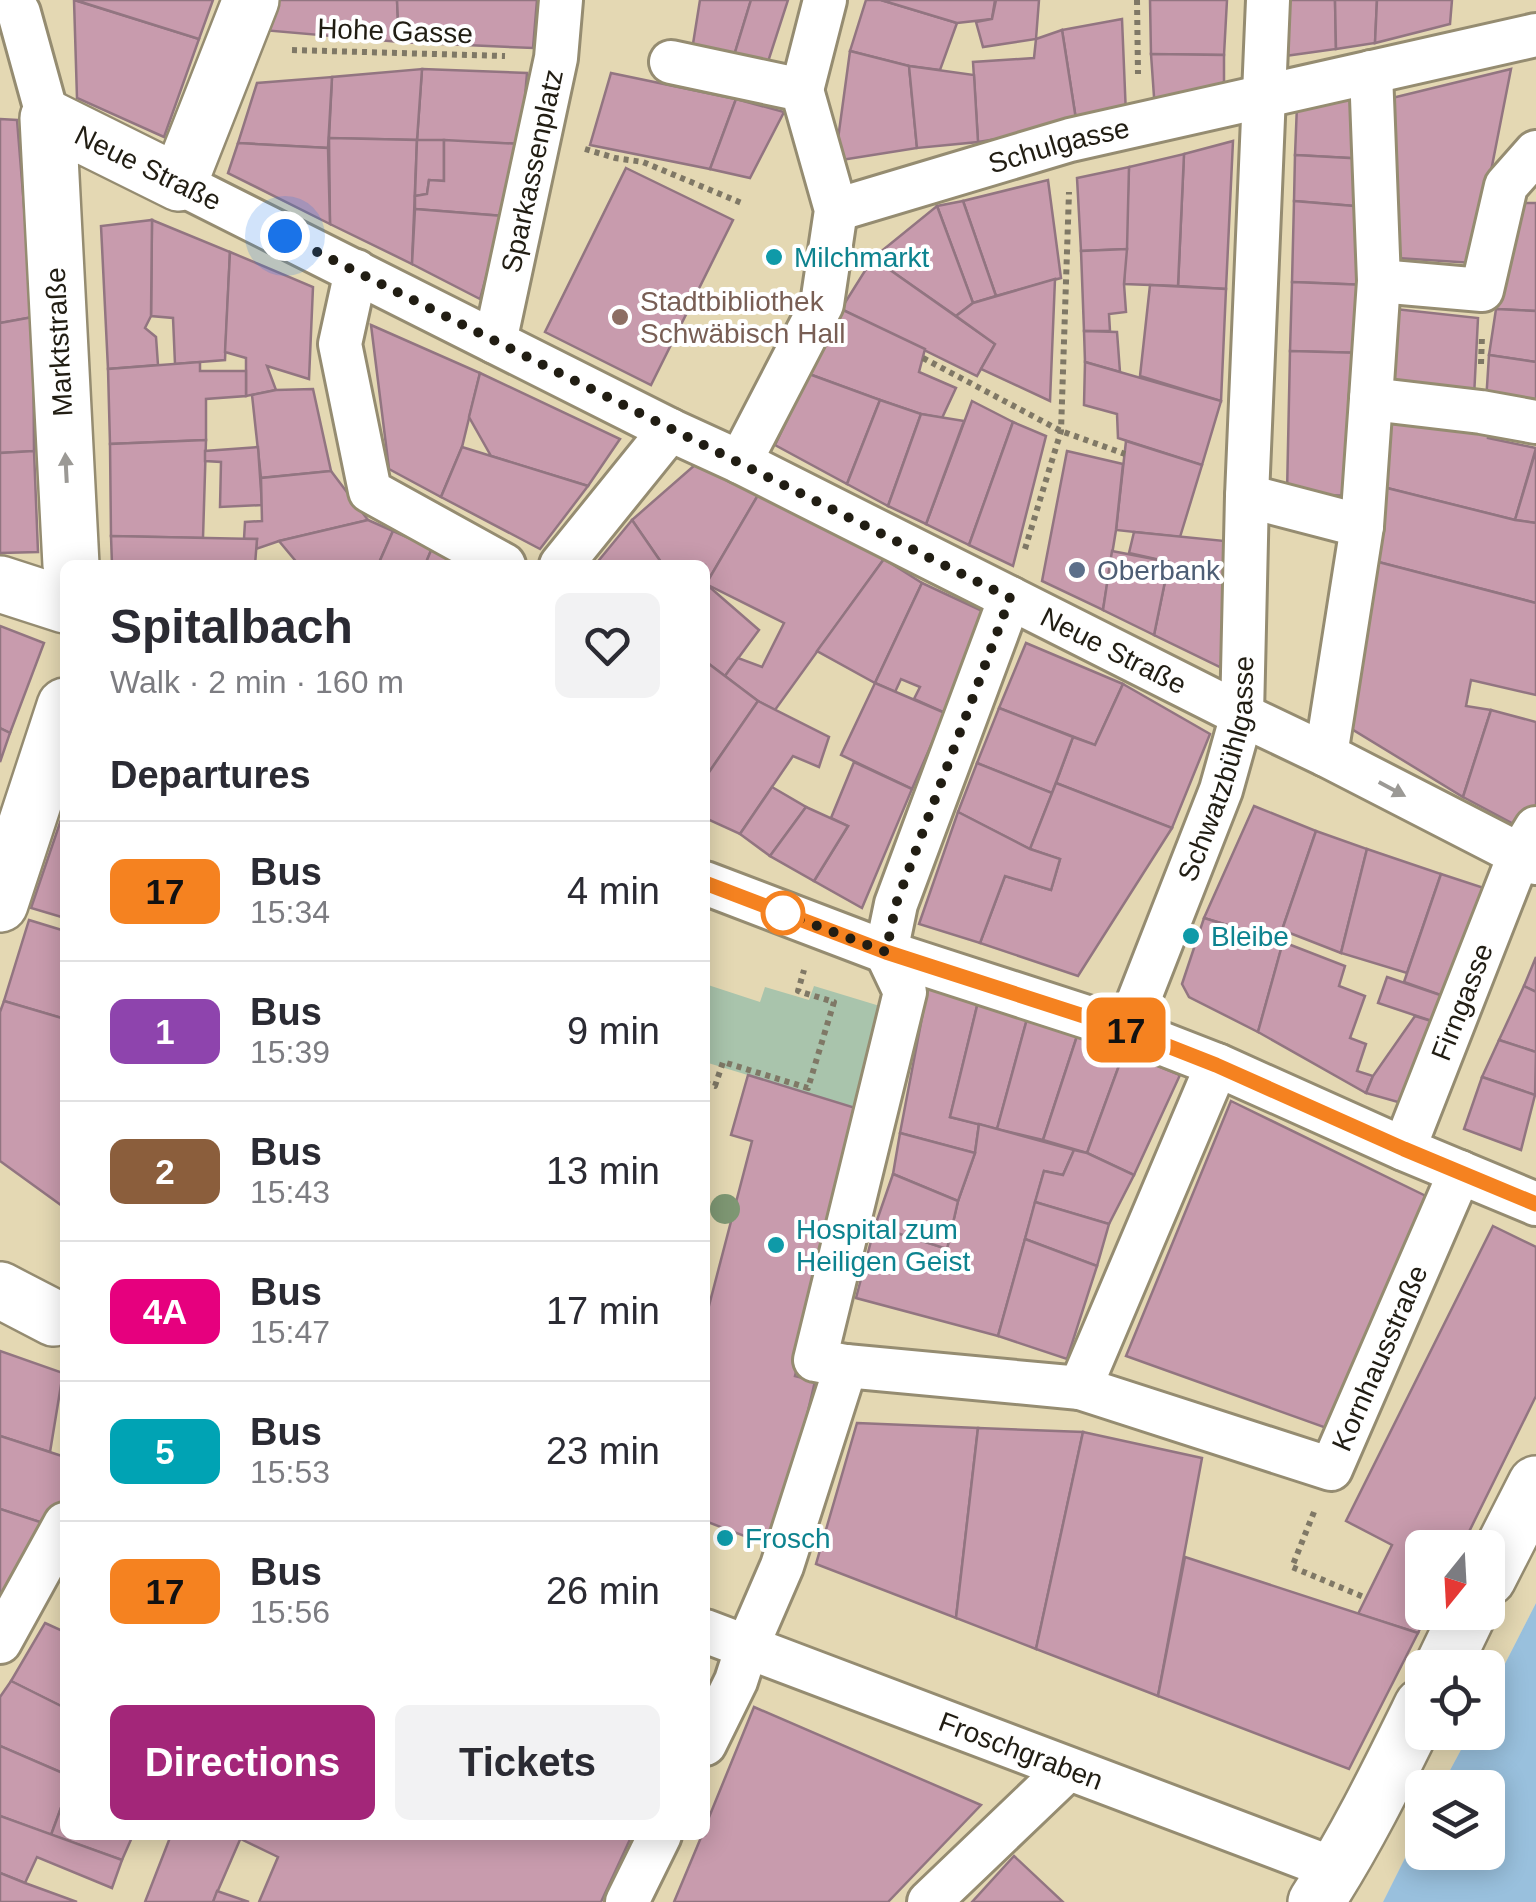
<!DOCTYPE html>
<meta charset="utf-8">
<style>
:root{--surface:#fff;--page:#f2f2f3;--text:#2b2b33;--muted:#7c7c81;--line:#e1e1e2;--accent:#a32679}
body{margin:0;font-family:Arial,sans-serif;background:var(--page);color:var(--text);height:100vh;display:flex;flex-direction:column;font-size:38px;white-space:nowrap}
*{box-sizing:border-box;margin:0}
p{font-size:32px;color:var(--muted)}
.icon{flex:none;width:55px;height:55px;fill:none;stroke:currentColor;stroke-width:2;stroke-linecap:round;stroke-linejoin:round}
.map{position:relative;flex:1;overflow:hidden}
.panel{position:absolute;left:60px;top:560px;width:650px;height:1280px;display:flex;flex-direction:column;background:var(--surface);border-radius:15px;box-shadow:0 5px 25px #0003}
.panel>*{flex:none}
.badge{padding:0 20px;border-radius:15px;font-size:35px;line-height:65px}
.needle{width:65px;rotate:198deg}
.controls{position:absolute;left:1405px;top:1530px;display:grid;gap:20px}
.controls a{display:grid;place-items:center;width:100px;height:100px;border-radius:15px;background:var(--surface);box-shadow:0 5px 25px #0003;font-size:50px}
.you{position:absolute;width:50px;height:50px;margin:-25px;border:8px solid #fff;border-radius:50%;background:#1a73e8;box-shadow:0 0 0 15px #1a73e833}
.map>.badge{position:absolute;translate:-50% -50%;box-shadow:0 0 0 5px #fff}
h2{padding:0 50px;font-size:38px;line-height:90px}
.round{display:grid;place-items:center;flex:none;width:105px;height:105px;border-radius:15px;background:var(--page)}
.headline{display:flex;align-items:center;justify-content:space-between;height:170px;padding:0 50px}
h1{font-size:48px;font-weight:700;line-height:75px}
.cta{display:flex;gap:20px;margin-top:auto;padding:20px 50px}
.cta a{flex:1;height:115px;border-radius:15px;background:var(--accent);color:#fff;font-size:40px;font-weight:700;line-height:115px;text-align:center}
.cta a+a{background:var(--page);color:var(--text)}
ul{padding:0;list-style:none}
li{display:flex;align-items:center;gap:30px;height:140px;padding:0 50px;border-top:2px solid var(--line)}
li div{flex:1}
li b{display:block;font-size:38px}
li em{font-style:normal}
li .badge{min-width:110px;font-weight:700;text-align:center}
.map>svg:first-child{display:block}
.built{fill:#e4d8b3;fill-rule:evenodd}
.green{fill:#a9c4ac}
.water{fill:#99c0dd}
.building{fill:#c89bad;stroke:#927581;stroke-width:2.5}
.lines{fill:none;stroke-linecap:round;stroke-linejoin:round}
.pedestrian-casing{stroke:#958c71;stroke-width:48}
.minor-casing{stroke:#958c71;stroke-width:60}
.path{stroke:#7f7866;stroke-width:6;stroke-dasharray:5 5;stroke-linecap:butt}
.pedestrian{stroke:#fff;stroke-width:42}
.minor{stroke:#fff;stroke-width:55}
.tree{fill:#7e9773}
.oneway{fill:#9b9995}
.line-casing{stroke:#fff;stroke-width:22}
.line{stroke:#f58220;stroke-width:15}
.walk{stroke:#211d13;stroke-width:10;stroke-dasharray:0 18}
.culture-dot{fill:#0f9aa8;stroke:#fff;stroke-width:4}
.education-dot{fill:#8d6e63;stroke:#fff;stroke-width:4}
.service-dot{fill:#5c6f8a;stroke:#fff;stroke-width:4}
.stop-dot{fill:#fff;stroke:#f58220;stroke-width:5}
.labels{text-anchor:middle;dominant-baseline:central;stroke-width:8;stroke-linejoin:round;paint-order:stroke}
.street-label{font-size:28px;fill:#211d13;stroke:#fff}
.culture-label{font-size:28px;fill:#0d838f;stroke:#fff;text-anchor:start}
.education-label{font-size:28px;fill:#785e54;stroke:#fff;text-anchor:start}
.service-label{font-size:28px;fill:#4e5e75;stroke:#fff;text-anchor:start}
</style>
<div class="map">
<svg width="1536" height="1902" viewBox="0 0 1536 1902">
<rect width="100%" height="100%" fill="#ebe2c5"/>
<path class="built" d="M0,0H1536V1603L1488,1697V1668H1422V1732L1470,1733L1441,1787L1422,1788V1824L1383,1902H0ZM65,565H705V1835H65ZM1422,1548H1488V1612H1422Z"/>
<polygon class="green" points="705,984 760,1002 765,987 809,1000 814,986 893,1010 862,1110 705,1062"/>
<polygon class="water" points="1536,1603 1536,1902 1383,1902 1422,1824 1422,1852 1488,1852 1488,1788 1441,1787 1470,1733 1488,1732 1488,1697"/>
<g class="building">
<polygon points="74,0 199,39 164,137 77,98"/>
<polygon points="75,0 213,0 199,39"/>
<polygon points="272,0 397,0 399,42 262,30"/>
<polygon points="397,0 537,0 533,48 399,42"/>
<polygon points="700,0 751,0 733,59 692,50"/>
<polygon points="751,0 788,0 766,68 733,59"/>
<polygon points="866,0 881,0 957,23 940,70 909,66 850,51"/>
<polygon points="881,0 995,0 992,19 957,23"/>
<polygon points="996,0 1039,0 1036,39 983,47 976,22 992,19"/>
<polygon points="1150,0 1227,0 1224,55 1151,54"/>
<polygon points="1287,0 1335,0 1336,49 1285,56"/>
<polygon points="1335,0 1377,0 1375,43 1336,49"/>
<polygon points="1377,0 1452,0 1450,24 1375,43"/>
<polygon points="1122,19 1126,115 1077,126 1062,30"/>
<polygon points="1062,30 1077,126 978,142 973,62 1034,58 1036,39"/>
<polygon points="850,51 909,66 917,148 835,161"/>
<polygon points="1151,54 1224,55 1224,93 1155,111"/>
<polygon points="909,66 974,75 978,142 917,148"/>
<polygon points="422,69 527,73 521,144 417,140"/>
<polygon points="422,69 417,140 329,138 332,77"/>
<polygon points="1511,69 1473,263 1382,257 1392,98"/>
<polygon points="611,73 736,99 710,169 590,145"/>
<polygon points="332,77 328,148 238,143 257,83"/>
<polygon points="1365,94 1367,159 1295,155 1297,105"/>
<polygon points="736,99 784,112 750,178 710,169"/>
<polygon points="0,119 17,120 33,317 0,323"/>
<polygon points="329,138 417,140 412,264 330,224"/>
<polygon points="417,140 444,140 444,181 429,180 427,194 415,196"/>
<polygon points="444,140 521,144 503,216 415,209 415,196 427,194 429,180 444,181"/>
<polygon points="1233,141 1226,289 1178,286 1184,154"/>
<polygon points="238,143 328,148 330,224 228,173"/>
<polygon points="1184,154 1178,286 1124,284 1129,167"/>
<polygon points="1295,155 1367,159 1366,207 1294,201"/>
<polygon points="1129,167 1127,249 1081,251 1077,178"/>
<polygon points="626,168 733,220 651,385 545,332"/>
<polygon points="1048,180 1061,278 996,296 963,201"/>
<polygon points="963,201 996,296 973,303 937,206"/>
<polygon points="1294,201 1366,207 1367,285 1292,282"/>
<polygon points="1515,203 1536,203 1536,311 1496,309"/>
<polygon points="937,206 973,303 956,316 873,258"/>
<polygon points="415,209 503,216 480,299 412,264"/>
<polygon points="152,220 230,252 225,360 175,364 173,318 151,316"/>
<polygon points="152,220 151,316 145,328 156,337 158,365 108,369 101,226"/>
<polygon points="1127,249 1124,284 1126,312 1109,314 1110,331 1084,331 1081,251"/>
<polygon points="230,252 313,287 309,379 267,366 276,390 246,396 246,358 225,352"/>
<polygon points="873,258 995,344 977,376 841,309"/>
<polygon points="1055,279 1050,401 981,369 995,344 956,316 973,303"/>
<polygon points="1292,282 1367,285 1363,353 1290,351"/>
<polygon points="1150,285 1226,289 1221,401 1140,376"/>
<polygon points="1386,308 1478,318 1474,397 1384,388"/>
<polygon points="841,309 925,349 919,372 956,388 942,418 921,414 880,400 809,374"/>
<polygon points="1496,309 1536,311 1536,362 1489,355"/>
<polygon points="33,317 34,451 0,453 0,323"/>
<polygon points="371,325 480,373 462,447 441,497 389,469"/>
<polygon points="1084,331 1117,332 1120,372 1085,362"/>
<polygon points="1290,351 1363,353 1356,496 1287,494"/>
<polygon points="1489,355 1536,362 1536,411 1486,402"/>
<polygon points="200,362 200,371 246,371 246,396 206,399 206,440 110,444 108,369"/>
<polygon points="1085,362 1221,401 1202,465 1118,438 1117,414 1084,405"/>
<polygon points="480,373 620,439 588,486 491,456 469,417"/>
<polygon points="809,374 880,400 847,484 775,445"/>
<polygon points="313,389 331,471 261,478 252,395 276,390"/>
<polygon points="880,400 921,414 888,506 847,484"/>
<polygon points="972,401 1013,422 969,545 926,524"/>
<polygon points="1389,407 1489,428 1488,438 1536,448 1515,520 1383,487"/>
<polygon points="921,414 964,421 926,524 888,506"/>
<polygon points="1013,422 1046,436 1013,566 969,545"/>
<polygon points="206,440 203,538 111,536 110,444"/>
<polygon points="1126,441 1202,465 1180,537 1116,530"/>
<polygon points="258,447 262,505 220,507 221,462 205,461 205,451"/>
<polygon points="462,447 491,456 588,486 540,549 441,497"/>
<polygon points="1536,450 1536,523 1515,520"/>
<polygon points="34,451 38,552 0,553 0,453"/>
<polygon points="1067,451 1123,464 1116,530 1103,610 1042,581"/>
<polygon points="704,457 761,490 706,584 759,630 725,676 705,661 705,565 663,565 632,520"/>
<polygon points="331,471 368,520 279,541 256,549 257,539 244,539 245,522 262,521 261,478"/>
<polygon points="1383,487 1515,520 1536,523 1536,603 1363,558"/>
<polygon points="761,490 884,559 775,710 758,701 725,676 738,658 762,667 784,623 706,584"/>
<polygon points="368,520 393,531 378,565 299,565 279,541"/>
<polygon points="632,520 663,565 595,565"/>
<polygon points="393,531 432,548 425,565 378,565"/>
<polygon points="1134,532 1235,542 1222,668 1154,635 1169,562 1129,553"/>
<polygon points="111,536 257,539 255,565 112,565"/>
<polygon points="432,548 467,565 425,565"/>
<polygon points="1112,551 1169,562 1154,635 1103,610"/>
<polygon points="1363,558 1536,603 1536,695 1471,680 1466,706 1491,710 1463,797 1337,720"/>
<polygon points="884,559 922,583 875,683 817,651"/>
<polygon points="922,583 991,615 945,713 914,699 920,687 901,679 895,692 875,683"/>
<polygon points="0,626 44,643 10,733 0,728"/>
<polygon points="1026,643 1123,684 1095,745 999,708"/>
<polygon points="705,661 758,701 705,778"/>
<polygon points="875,683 945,713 912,789 841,755"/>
<polygon points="1123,684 1210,734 1172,828 1056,783 1073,737 1095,745"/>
<polygon points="758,701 829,737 819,767 793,756 740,834 705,818 705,778"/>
<polygon points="999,708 1073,737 1052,793 977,763"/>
<polygon points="1491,710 1536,722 1536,809 1525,830 1463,797"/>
<polygon points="0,728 10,733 0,762"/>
<polygon points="854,762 912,789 862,908 814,881 848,826 831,818"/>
<polygon points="977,763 1052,793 1030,849 958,812"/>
<polygon points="1056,783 1172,828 1078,976 980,943 1005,876 1051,890 1060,859 1030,849"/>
<polygon points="772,787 806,807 770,856 740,834"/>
<polygon points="1254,806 1316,831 1282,930 1283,942 1204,918"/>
<polygon points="806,807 848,826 814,881 770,856"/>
<polygon points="65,808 65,918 31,908"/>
<polygon points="958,812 1030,849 1060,859 1051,890 1005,876 980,943 919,924"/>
<polygon points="1316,831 1367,849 1341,953 1282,930"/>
<polygon points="1367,849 1441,874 1407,973 1341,953"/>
<polygon points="1441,874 1487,889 1449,998 1404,982"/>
<polygon points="1204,918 1283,942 1258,1032 1189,997 1182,984"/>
<polygon points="29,920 65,931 65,1019 4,1001"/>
<polygon points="1283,942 1345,966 1339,986 1365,996 1350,1038 1366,1044 1357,1071 1373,1076 1366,1093 1258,1032"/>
<polygon points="1536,957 1536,992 1524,986"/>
<polygon points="1387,977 1449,998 1441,1024 1378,1003"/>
<polygon points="928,986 978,1002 950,1117 979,1124 975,1153 900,1133"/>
<polygon points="1524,986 1536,992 1536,1052 1499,1040"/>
<polygon points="4,1001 65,1019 65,1208 0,1161 0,1012"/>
<polygon points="978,1002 1027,1019 997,1129 950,1117"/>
<polygon points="1415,1016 1441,1024 1412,1106 1366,1093 1373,1076"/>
<polygon points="1027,1019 1077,1036 1043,1140 997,1129"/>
<polygon points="1077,1036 1124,1052 1087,1153 1043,1140"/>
<polygon points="1499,1040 1536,1052 1535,1095 1482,1077"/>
<polygon points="1124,1052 1180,1075 1134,1175 1087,1153"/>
<polygon points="748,1075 862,1110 795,1376 815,1381 776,1548 705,1521 705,1321 752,1141 731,1135"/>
<polygon points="1482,1077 1535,1095 1521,1150 1464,1129"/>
<polygon points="1231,1101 1430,1198 1332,1430 1126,1356"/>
<polygon points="979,1124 1074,1150 1063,1175 1044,1171 998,1336 856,1298 875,1226 947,1249 958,1201 975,1153"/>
<polygon points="900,1133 975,1153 958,1201 893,1174"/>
<polygon points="1074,1150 1087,1153 1134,1175 1109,1224 1035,1202 1044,1171 1063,1175"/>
<polygon points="893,1174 958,1201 947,1249 875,1226"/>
<polygon points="1035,1202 1109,1224 1097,1266 1025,1239"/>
<polygon points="1493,1226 1536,1247 1536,1396 1461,1548 1422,1548 1422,1612 1428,1612 1418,1633 1358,1614 1392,1545 1346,1521"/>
<polygon points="1025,1239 1097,1266 1067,1359 998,1336"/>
<polygon points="0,1351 63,1373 50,1452 0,1436"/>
<polygon points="857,1423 978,1428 956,1618 816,1564"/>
<polygon points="978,1428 1083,1432 1036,1649 956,1618"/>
<polygon points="1083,1432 1202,1458 1158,1696 1036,1649"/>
<polygon points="0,1436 65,1457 65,1495 55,1527 0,1509"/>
<polygon points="0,1509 43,1523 18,1602 0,1596"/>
<polygon points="1185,1557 1418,1633 1349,1769 1158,1696"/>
<polygon points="45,1623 65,1632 65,1708 11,1681"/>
<polygon points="11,1681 65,1708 65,1774 0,1746 0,1697"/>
<polygon points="754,1707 981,1805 888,1902 674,1902 702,1835 705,1835 705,1827"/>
<polygon points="0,1746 65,1774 65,1797 51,1835 0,1816"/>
<polygon points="65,1797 65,1835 133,1835 122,1860 51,1835"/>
<polygon points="0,1816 122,1860 112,1888 37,1857 25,1883 0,1873"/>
<polygon points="171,1835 242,1835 213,1902 145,1902"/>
<polygon points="242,1835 632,1835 601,1902 259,1902 278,1857 241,1839"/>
<polygon points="1014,1856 1063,1902 972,1902"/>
<polygon points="0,1873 25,1883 77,1902 0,1902"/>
<polygon points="217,1891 249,1902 213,1902"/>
</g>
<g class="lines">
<defs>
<g id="pedestrian">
<polyline points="12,0 19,13 48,118"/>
<polyline points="671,62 802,90 836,210 822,304 740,462"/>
<polyline points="802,90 825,0"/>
<path id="s1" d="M179,183L670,430L740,462L1242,715L1326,755L1536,863"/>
<path id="s2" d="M836,210L1070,140L1536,35"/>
<polyline points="356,271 340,344 370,491 504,565"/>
<polyline points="1379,281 1482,290 1506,186 1536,152"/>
<path id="s3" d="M495,342L556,58L561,0"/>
<polyline points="1371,399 1481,412 1536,422"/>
<polyline points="1247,496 1362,526"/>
<polyline points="561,565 670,430"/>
<polyline points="1326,755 1362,526 1371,399 1379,281 1371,72"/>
<polyline points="705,883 886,952 1127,1030 1217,1065 1404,1149 1536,1204"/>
<polyline points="886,952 905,992 815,1360 846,1366 1080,1388 1217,1065"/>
<polyline points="886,952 896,904 1010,598"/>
<path id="s4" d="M1127,1030L1221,790L1242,715L1247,496L1268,0"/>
<path id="s5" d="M1404,1149L1519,856L1536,828"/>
<path id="s6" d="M1080,1388L1331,1469L1460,1172"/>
<path id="s7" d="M705,1631L1337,1870"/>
<polyline points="0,1642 65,1524"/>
<polyline points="705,1744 736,1681 747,1647 782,1566 846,1366"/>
<polyline points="627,1902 660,1835"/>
<polyline points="929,1902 1068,1769"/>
</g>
<g id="minor">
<polyline points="71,565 48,118 179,183 251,0"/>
<polyline points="0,584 65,605"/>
<polyline points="0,904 65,706"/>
<polyline points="0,1290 54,1318"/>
<polyline points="1488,1578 1536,1484"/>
<polyline points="1442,1668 1469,1612"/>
<path d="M1316,1902C1357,1839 1389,1773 1422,1706"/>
</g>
</defs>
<use href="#pedestrian" class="pedestrian-casing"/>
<use href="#minor" class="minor-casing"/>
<g class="path">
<polyline points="1137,0 1138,74"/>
<polyline points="292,50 505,56"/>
<polyline points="585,149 615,158 643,162 744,204"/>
<polyline points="923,358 1061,431 1125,454"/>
<polyline points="1481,364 1482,336"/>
<polyline points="1025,549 1061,431 1069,192"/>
<polyline points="705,1083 715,1086 723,1062 808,1088 834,1002 798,991 804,970"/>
<polyline points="1314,1512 1292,1567 1366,1598"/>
</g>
<use href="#pedestrian" class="pedestrian"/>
<use href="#minor" class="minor"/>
</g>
<circle class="tree" cx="725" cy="1209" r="15"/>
<defs><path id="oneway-solid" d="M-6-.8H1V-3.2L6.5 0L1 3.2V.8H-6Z" transform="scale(2.5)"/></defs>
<g class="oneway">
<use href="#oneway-solid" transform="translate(66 468) rotate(-93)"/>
<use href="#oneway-solid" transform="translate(1392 789) rotate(28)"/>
</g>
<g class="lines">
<defs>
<polyline id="line" points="705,883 886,952 1127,1030 1216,1065 1404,1149 1536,1204"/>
</defs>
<use href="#line" class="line-casing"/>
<use href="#line" class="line"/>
<polyline class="walk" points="285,236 1010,598 896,904 886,952 778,911 783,913"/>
</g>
<g class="culture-dot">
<circle cx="774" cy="257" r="10"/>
<circle cx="1191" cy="936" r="10"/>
<circle cx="776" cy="1245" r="10"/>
<circle cx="725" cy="1538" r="10"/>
</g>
<circle class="education-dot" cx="620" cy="317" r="10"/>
<circle class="service-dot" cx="1077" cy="570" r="10"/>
<circle class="stop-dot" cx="783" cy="913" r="20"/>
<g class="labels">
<g class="street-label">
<text transform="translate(395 31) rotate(2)">Hohe Gasse</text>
<text stroke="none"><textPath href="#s2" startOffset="232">Schulgasse</textPath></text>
<text transform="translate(148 168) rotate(26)">Neue Straße</text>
<text stroke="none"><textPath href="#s3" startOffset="175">Sparkassenplatz</textPath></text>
<text transform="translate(59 342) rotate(-93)">Marktstraße</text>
<text stroke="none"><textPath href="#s1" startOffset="1045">Neue Straße</textPath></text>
<text stroke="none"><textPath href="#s4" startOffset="278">Schwatzbühlgasse</textPath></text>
<text stroke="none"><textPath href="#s5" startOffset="158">Firngasse</textPath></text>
<text stroke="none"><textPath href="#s6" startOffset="385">Kornhausstraße</textPath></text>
<text stroke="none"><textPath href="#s7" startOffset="338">Froschgraben</textPath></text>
</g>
<g class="culture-label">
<text x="794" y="257">Milchmarkt</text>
<text x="1211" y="936">Bleibe</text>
<text x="796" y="1229">Hospital zum<tspan x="796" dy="32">Heiligen Geist</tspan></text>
<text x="745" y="1538">Frosch</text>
</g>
<g class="education-label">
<text x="640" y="301">Stadtbibliothek<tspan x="640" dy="32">Schwäbisch Hall</tspan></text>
</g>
<g class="service-label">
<text x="1097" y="570">Oberbank</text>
</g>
</g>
</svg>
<div class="controls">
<a><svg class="needle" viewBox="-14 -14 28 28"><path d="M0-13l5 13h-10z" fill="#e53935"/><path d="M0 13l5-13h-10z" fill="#7c7c81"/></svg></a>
<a><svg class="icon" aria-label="locate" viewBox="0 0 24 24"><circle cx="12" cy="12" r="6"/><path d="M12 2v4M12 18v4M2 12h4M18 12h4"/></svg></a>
<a><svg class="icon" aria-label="layers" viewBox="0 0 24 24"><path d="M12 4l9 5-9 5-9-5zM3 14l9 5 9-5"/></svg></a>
</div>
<div class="you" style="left:285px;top:236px"></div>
<b class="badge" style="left:1126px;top:1030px;background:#f58220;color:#111">17</b>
<section class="panel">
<div class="headline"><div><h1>Spitalbach</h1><p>Walk · 2 min · 160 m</p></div><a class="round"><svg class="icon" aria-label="heart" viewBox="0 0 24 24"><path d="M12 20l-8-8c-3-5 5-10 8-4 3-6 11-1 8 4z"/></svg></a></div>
<h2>Departures</h2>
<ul>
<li><span class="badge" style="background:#f58220;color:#111">17</span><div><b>Bus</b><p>15:34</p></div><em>4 min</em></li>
<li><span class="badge" style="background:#8e44ad;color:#fff">1</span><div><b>Bus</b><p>15:39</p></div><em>9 min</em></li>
<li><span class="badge" style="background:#8b5e3c;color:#fff">2</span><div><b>Bus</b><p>15:43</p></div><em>13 min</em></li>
<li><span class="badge" style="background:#e6007e;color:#fff">4A</span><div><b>Bus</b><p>15:47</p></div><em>17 min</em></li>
<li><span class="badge" style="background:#00a3b4;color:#fff">5</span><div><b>Bus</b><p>15:53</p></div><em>23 min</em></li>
<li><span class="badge" style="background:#f58220;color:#111">17</span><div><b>Bus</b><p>15:56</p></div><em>26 min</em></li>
</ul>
<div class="cta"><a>Directions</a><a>Tickets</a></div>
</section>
</div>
